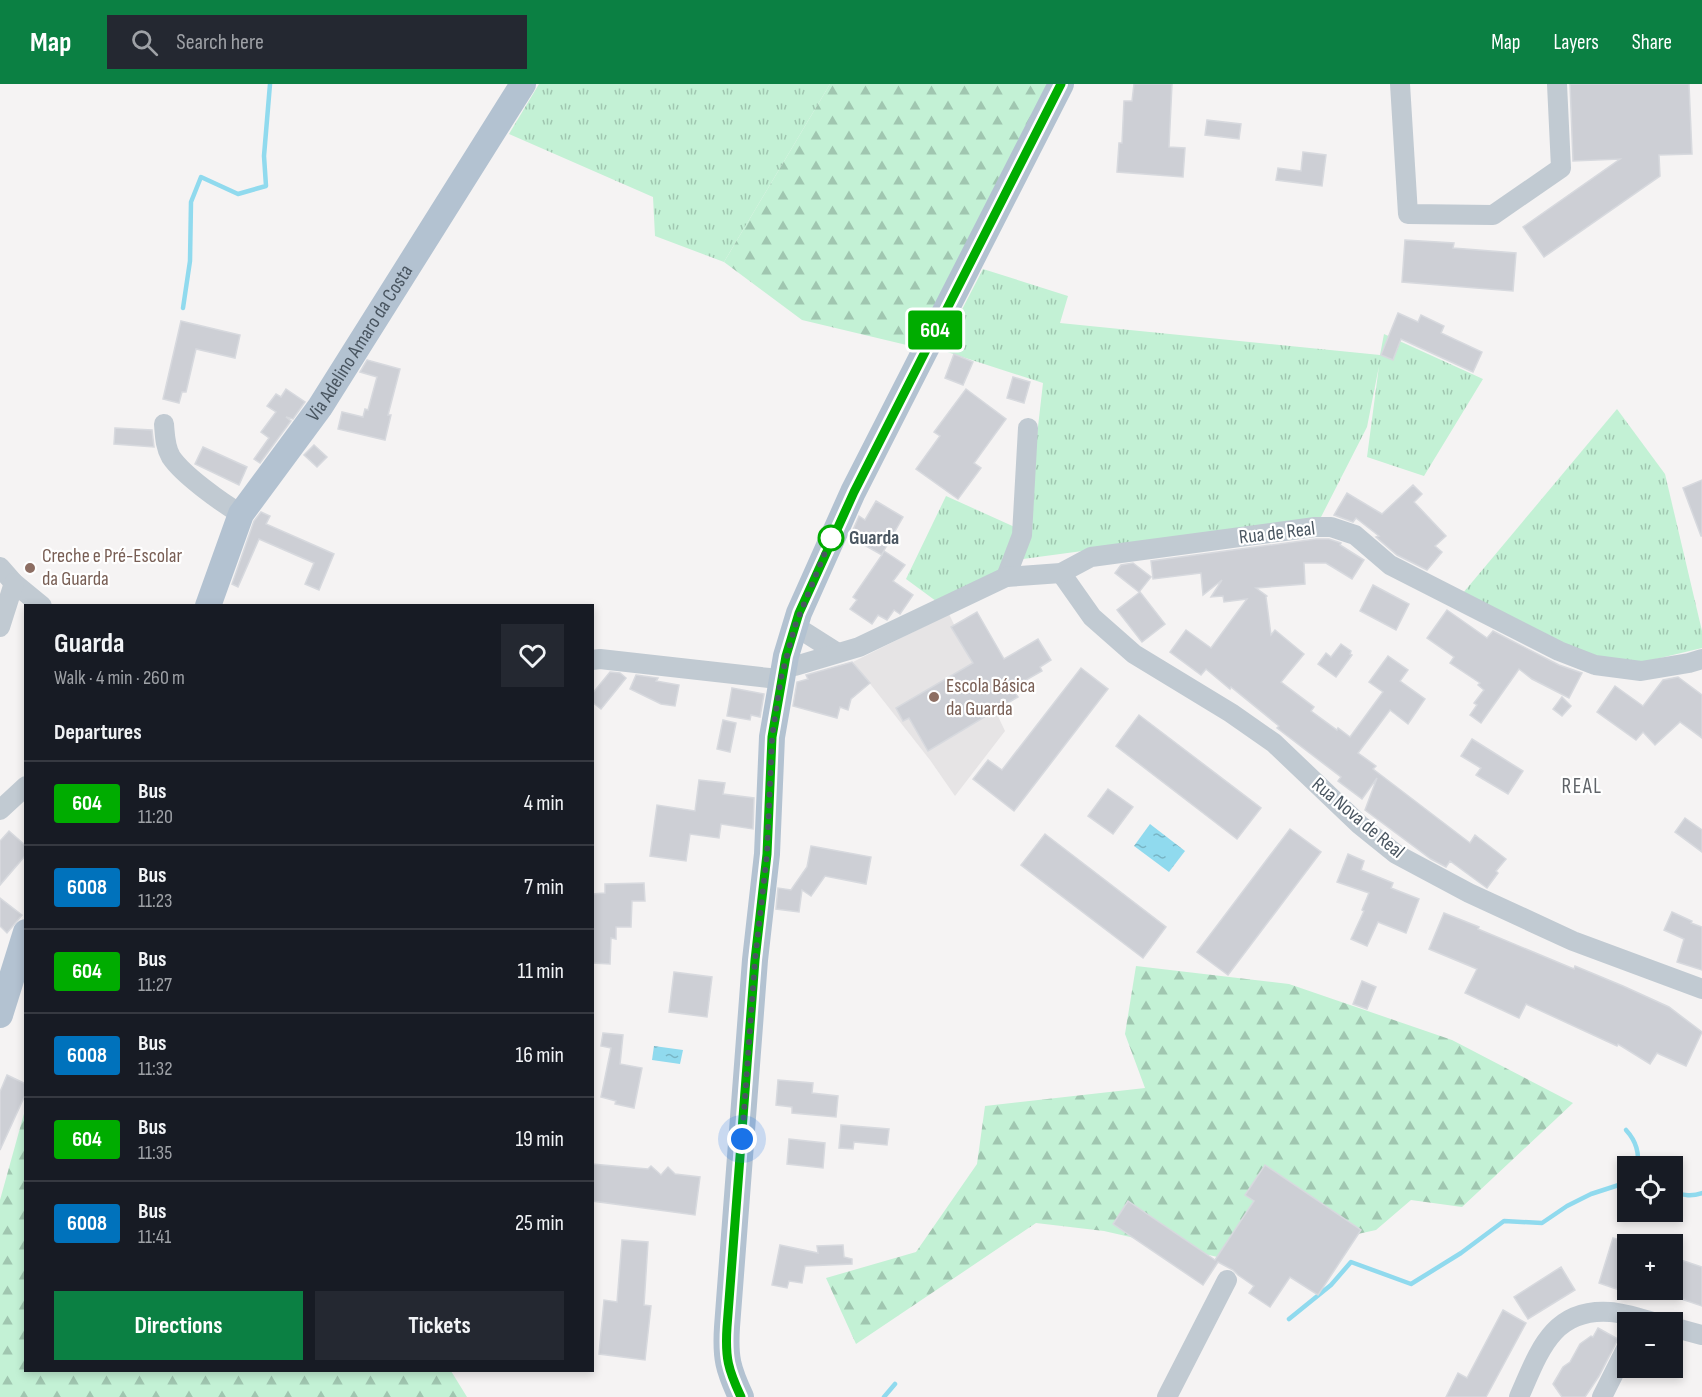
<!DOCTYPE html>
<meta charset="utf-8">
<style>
:root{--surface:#171b24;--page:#242831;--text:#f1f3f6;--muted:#9ea1a6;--line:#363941;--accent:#0b8043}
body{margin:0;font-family:"Sofia Sans Condensed",sans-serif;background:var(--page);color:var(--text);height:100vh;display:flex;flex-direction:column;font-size:22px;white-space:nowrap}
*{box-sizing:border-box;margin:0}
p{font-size:20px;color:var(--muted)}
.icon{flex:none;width:33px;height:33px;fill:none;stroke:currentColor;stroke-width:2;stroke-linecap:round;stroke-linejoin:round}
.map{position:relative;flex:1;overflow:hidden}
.side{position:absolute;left:24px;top:520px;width:570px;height:768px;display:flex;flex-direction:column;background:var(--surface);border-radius:0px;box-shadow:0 3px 9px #0003}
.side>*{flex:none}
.badge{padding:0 12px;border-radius:4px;font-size:21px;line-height:39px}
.buttons{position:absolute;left:1617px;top:1072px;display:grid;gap:12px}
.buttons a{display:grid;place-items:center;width:66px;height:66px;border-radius:0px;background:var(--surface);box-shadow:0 3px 9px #0003;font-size:30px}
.you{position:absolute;width:30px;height:30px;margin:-15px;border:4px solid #fff;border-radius:50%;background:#1a73e8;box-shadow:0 0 0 9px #1a73e833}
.map>.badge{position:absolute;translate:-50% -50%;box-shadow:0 0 0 3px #fff}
h2{padding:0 30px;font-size:22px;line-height:54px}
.round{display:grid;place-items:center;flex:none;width:63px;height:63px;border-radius:0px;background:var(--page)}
.overview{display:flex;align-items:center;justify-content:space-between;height:102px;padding:0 30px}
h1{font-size:28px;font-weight:700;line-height:45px}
.cta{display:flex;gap:12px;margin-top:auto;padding:12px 30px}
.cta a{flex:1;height:69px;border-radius:0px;background:var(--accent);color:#fff;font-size:24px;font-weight:700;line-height:69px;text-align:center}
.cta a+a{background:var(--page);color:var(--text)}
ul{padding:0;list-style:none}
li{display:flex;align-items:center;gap:18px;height:84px;padding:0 30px;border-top:2px solid var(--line)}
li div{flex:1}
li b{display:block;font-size:22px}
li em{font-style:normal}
li .badge{min-width:66px;font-weight:700;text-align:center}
header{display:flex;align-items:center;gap:36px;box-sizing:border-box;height:84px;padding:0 30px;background:var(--accent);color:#fff}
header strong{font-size:28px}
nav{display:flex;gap:33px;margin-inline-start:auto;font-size:21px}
.search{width:420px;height:54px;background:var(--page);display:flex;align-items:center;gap:15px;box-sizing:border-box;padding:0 21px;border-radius:0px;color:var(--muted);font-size:22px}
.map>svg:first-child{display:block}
.education{fill:#e6e4e5}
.grass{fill:url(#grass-tufts)}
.forest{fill:url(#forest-firs)}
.water{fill:url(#water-ripples)}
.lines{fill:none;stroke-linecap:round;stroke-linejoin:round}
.stream{stroke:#90daee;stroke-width:4.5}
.building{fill:#cdcfd5;stroke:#d7d9de;stroke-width:1.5}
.minor{stroke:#c1cad2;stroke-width:20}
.major{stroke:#b3c2d1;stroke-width:26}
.line-casing{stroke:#fff;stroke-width:14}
.line{stroke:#00ac00;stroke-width:9}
.walk{stroke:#4a5661;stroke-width:6;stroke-dasharray:0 10.8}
.stop-dot{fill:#fff;stroke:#00ac00;stroke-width:3}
.education-dot{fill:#8d6e63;stroke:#fff;stroke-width:2}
.labels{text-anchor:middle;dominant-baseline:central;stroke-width:4.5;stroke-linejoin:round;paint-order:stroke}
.street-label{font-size:20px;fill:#4a5661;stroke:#fff}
.stop-label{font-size:20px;font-weight:bold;fill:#4a5661;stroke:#fff;text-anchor:start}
.education-label{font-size:20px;fill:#785e54;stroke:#fff;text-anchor:start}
.neighbourhood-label{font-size:21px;letter-spacing:1.5px;fill:#5f6368;stroke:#fff}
</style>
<header>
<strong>Map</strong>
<div class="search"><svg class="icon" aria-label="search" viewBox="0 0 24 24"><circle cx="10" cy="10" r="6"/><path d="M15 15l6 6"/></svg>Search here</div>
<nav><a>Map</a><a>Layers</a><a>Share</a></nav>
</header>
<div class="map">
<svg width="1702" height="1313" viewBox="0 0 1702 1313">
<defs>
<pattern id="grass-tufts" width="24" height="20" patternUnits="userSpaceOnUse" patternTransform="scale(1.5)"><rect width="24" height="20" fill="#c3f1d5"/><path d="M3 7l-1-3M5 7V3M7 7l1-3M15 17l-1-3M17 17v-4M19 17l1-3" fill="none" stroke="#a0c6b0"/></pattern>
<pattern id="forest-firs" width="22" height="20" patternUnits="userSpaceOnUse" patternTransform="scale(1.5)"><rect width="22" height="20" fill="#c3f1d5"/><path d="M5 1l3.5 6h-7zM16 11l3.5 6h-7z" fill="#a0c6b0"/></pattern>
<pattern id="water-ripples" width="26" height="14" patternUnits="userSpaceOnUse" patternTransform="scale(1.5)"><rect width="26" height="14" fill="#90daee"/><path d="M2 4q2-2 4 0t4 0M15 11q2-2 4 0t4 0" fill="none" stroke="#78b4c4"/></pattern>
</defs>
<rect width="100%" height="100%" fill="#f5f3f3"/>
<polygon class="education" points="949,530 1005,647 955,712 930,676 853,578"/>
<g class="grass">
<polygon points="539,0 830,0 724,178 655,152 653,113 509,50"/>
<polygon points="983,185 1068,212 1060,239 1380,271 1384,250 1483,295 1424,392 1367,373 1379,282 1367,343 1320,435 1023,475 940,520 906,495 946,412 1026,448 1043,299 941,266"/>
<polygon points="1617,325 1665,390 1702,547 1702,564 1635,580 1574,569 1463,509"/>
</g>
<g class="forest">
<polygon points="830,0 1047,0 915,263 802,236 724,178"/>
<polygon points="1136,882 1289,900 1452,956 1573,1019 1462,1123 1411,1116 1376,1146 1235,1177 1104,1147 1036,1139 856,1260 826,1194 916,1168 977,1080 985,1022 1145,1004 1125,950"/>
<polygon points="25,1026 26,1287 451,1287 467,1313 0,1313 0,1116"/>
</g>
<g class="water">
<polygon points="1150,740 1185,767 1169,788 1134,762"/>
<polygon points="654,962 683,966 680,980 652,976"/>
</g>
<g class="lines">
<g class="stream">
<polyline points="183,224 190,177 191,118 201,93 238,110 266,102 264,72 270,0"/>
<path d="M1626,1046C1636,1057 1640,1069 1637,1083"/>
<path d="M1672,1108C1684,1111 1691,1113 1702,1109"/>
<polyline points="1289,1235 1331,1201 1351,1178 1411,1200 1461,1169 1504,1137 1542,1139 1567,1122 1591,1110 1628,1098"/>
<polyline points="884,1313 895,1300"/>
</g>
</g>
<g class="building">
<polygon points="1134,0 1172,0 1169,63 1185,64 1183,93 1117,88 1119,59 1122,59 1124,17 1132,17"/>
<polygon points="1570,0 1689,0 1692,70 1659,71 1660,92 1544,173 1523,143 1620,75 1573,77"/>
<polygon points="1207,36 1241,40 1239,55 1205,51"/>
<polygon points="1303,68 1326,71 1322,102 1276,96 1278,84 1301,87"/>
<polygon points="1405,156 1454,159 1453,164 1516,169 1513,207 1402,198"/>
<polygon points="1398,229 1418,238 1421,231 1444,242 1441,249 1482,268 1473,288 1401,255 1393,276 1381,271"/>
<polygon points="181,237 240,251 235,274 196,265 186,308 182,308 179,319 163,315"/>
<polygon points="954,270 973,278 963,301 945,294"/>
<polygon points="367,276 400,285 388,331 391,331 385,356 338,345 342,328 363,333 365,325 368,326 377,293 360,288"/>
<polygon points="1013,293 1030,298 1024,319 1007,314"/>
<polygon points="286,305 305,318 293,335 286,333 291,337 260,379 254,375 269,354 261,348 276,328 267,322 276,310 281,313"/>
<polygon points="966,305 1006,335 974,379 981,384 958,415 916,385 940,352 934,348"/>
<polygon points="115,344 152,346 154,363 114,360"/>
<polygon points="314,361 327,373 317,383 304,371"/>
<polygon points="203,363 247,383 239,401 195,380"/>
<polygon points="1702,396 1702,452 1701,452 1683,404"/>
<polygon points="1413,401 1422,410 1414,418 1446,452 1435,462 1442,468 1427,486 1397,471 1376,453 1379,452 1356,434 1353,438 1334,431 1347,409 1382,430"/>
<polygon points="876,417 903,433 882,470 884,467 905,481 893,497 913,511 900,530 894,526 887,536 878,531 872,540 850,525 857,516 853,513 882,471 850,453 859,432 865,436"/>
<polygon points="261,428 270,432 266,440 334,470 319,506 305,500 314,479 259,455 238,503 232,500 254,437"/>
<polygon points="1316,455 1329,455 1341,459 1340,461 1364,476 1352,495 1326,479 1304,479 1305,500 1256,504 1267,512 1266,513 1271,551 1275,546 1304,570 1281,598 1314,623 1311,627 1337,646 1338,644 1350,653 1383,608 1369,598 1388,572 1408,586 1400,597 1425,615 1408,640 1390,626 1358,669 1376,682 1373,685 1470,759 1475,751 1506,775 1496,787 1498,789 1487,804 1450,777 1446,783 1431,775 1365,726 1377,694 1362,715 1338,697 1341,693 1277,644 1279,642 1231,603 1230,605 1206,585 1201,591 1170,568 1186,546 1211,564 1247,515 1224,518 1223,512 1211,513 1222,496 1203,511 1201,489 1153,495 1151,477"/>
<polygon points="1133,479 1151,493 1139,508 1115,489 1121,481"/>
<polygon points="1373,501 1409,520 1396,546 1360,527"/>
<polygon points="1140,508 1165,540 1142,558 1117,526"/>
<polygon points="1447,526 1487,554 1493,547 1559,581 1582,589 1569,614 1532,595 1519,585 1481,639 1470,631 1477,621 1474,619 1484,606 1478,601 1480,599 1450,579 1454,573 1427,554"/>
<polygon points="977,528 1004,575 1038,555 1051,576 1040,583 1042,587 1012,604 1018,613 928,667 909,634 903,637 896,624 973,579 951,543"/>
<polygon points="1341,560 1351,567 1350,570 1352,571 1336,593 1318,580 1326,569 1331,573"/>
<polygon points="852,578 870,599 851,615 848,626 840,623 837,634 793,622 797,598 808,595 806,591"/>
<polygon points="1081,584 1108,605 1014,727 973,695 988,676 1002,686"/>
<polygon points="610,588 620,589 626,594 601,625 592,618 592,610"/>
<polygon points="636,591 658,594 656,597 679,601 675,622 661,620 630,605"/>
<polygon points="1678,593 1702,611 1702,654 1680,638 1655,661 1643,648 1636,656 1597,628 1615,602 1643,622 1663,596"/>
<polygon points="732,604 764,610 760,633 751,631 750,636 727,632"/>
<polygon points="1562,613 1571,622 1562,632 1553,625"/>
<polygon points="1139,631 1261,724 1237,755 1116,662"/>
<polygon points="723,636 736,639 730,668 717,665"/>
<polygon points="1472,655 1523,687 1508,710 1476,691 1481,684 1461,672"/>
<polygon points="699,696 725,699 723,710 754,714 753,745 721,740 719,754 690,750 686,777 650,772 657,721 695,727"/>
<polygon points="1108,705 1133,723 1113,750 1088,732"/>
<polygon points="1685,734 1702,746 1702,768 1675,748"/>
<polygon points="1290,745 1321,768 1228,891 1197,868"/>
<polygon points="9,747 25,761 25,772 0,801 0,757"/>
<polygon points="1045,750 1166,843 1143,874 1021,781"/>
<polygon points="811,762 871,773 866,800 825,792 811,812 802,806 799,828 776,825 778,804 791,806 807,783"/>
<polygon points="1348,770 1364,777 1361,786 1393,799 1391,804 1419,815 1406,849 1378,838 1367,862 1351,855 1364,827 1362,826 1369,809 1337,798"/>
<polygon points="644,799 645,817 632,817 631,843 616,843 616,855 611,854 610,880 592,879 592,810 605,809 605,800"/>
<polygon points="0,814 22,831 7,849 0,842"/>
<polygon points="1672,828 1692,837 1691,839 1702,843 1702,886 1677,878 1684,855 1664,846"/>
<polygon points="1444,829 1479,843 1478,845 1574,885 1575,882 1623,902 1669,923 1702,948 1686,982 1657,969 1650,980 1618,960 1617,962 1526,920 1519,934 1465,909 1477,885 1429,865"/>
<polygon points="674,888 712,893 707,933 669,928"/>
<polygon points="1362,897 1376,903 1367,925 1353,920"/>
<polygon points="603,949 623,951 620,980 642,984 634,1024 615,1020 616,1017 601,1013 611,964 601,962"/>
<polygon points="7,991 26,1000 26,1009 0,1066 0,1008"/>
<polygon points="778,996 813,999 812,1009 838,1012 836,1033 792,1029 792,1023 776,1021"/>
<polygon points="841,1041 889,1045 887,1061 854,1058 853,1065 839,1064"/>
<polygon points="789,1055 825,1059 823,1084 787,1080"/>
<polygon points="592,1080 648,1085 651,1082 661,1091 668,1083 675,1090 700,1093 695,1131 592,1117"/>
<polygon points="1265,1081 1361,1146 1318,1211 1290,1193 1270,1223 1249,1209 1254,1202 1238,1191 1233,1186 1218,1178 1203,1201 1113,1140 1128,1117 1215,1176 1254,1117 1245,1111"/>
<polygon points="1613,1154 1628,1158 1628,1209 1599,1199"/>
<polygon points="622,1156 648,1158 644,1221 651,1222 645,1276 599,1270 604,1216 617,1218"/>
<polygon points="780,1161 818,1169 817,1162 843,1161 844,1173 852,1175 852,1180 805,1182 802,1199 789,1197 787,1204 772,1201"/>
<polygon points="1672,1173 1702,1183 1702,1222 1672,1212"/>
<polygon points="1561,1183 1575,1206 1528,1235 1514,1213"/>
<polygon points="1503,1226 1526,1239 1486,1313 1446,1313 1458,1289 1467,1294"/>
<polygon points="1598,1244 1618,1255 1599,1292 1585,1313 1562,1313 1553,1300 1563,1283 1570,1278 1580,1260 1591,1252 1593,1253"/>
</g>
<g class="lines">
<g class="minor">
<polyline points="1400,0 1408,130 1493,131 1561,84 1557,0"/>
<path d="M164,340C165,352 165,363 171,373C183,391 222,419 241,430"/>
<polyline points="0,483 14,499 42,522"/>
<polyline points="1061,489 1092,533 1134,570 1231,629 1274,659 1360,741 1396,770 1469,809 1573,857 1702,905"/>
<polyline points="1006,493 1022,451 1028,344"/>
<polyline points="795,542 836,568"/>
<polyline points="0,543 14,499"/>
<polyline points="592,576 600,575 769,594 781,594"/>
<polyline points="784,582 795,582 859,563 1006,493 1061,489 1091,473 1315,443 1331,443 1355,451 1390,481 1559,567 1595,581 1641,587 1689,579 1702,575"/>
<polyline points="0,726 26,702"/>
<polyline points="1672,1243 1702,1251"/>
<polyline points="1167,1313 1227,1196"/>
<path d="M1519,1313C1539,1268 1552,1224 1610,1228C1625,1229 1642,1235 1656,1239"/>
<polyline points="1602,1313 1628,1261"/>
</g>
<g class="major">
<path id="s1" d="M208,522L241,430L320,323L523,0"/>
<polyline points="0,931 26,848"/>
<path d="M741,1313C728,1285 725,1274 727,1243L755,876L767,770L772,653L786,572L799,529L853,408L1061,0"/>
</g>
</g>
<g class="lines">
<defs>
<path id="line" d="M741,1313C728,1285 725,1274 727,1243L755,876L767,770L772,653L786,572L799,529L854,408L1061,0"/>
</defs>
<use href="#line" class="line-casing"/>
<use href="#line" class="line"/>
<polyline class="walk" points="742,1055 755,876 767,770 772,653 781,594 795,542 831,454"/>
</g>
<circle class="stop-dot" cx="831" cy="454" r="12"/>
<g class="education-dot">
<circle cx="30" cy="484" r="6"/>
<circle cx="934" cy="613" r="6"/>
</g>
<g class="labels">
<g class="street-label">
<text stroke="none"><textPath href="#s1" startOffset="306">Via Adelino Amaro da Costa</textPath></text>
<text transform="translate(1277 449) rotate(-7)">Rua de Real</text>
<text transform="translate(1358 734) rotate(40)">Rua Nova de Real</text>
</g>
<g class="stop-label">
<text x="849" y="454">Guarda</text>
</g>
<g class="education-label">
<text x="42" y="472">Creche e Pré-Escolar<tspan x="42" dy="23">da Guarda</tspan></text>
<text x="946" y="602">Escola Básica<tspan x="946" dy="23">da Guarda</tspan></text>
</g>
<g class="neighbourhood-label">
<text x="1582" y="702">REAL</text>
</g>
</g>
</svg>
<div class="buttons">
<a><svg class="icon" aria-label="locate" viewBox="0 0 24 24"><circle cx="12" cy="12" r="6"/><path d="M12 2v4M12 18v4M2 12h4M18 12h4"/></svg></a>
<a>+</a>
<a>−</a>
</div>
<div class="you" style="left:742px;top:1055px"></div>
<b class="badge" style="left:935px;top:246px;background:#00ac00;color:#fff">604</b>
<section class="side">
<div class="overview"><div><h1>Guarda</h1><p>Walk · 4 min · 260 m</p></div><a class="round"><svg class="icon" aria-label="heart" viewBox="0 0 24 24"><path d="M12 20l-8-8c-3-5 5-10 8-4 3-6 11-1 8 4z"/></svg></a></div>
<h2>Departures</h2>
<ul>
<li><span class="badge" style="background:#00ac00;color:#fff">604</span><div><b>Bus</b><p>11:20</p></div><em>4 min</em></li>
<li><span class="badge" style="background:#0072bc;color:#fff">6008</span><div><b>Bus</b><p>11:23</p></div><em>7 min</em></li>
<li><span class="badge" style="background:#00ac00;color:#fff">604</span><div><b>Bus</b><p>11:27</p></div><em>11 min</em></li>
<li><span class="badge" style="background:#0072bc;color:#fff">6008</span><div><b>Bus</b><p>11:32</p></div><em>16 min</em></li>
<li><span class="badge" style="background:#00ac00;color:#fff">604</span><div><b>Bus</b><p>11:35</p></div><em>19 min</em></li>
<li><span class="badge" style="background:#0072bc;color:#fff">6008</span><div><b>Bus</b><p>11:41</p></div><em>25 min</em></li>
</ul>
<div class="cta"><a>Directions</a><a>Tickets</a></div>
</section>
</div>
